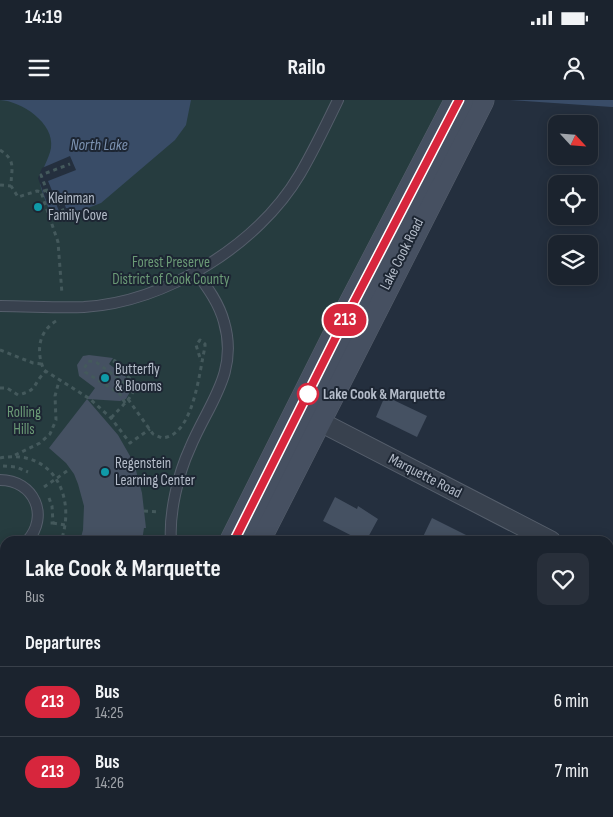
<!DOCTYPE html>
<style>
:root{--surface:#1b232e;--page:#282f3a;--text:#f1f3f6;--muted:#a0a4aa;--line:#39404a}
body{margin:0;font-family:"Sofia Sans Condensed",sans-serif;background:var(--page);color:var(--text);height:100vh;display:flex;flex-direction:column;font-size:19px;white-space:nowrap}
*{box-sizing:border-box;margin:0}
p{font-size:16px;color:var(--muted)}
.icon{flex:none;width:28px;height:28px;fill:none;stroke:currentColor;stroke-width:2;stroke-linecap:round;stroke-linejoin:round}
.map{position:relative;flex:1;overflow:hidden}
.drawer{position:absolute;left:0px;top:436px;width:614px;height:281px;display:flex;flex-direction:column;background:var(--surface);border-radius:15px 15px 0 0;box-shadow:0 2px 12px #0003,0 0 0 1px var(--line)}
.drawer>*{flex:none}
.badge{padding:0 10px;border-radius:16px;font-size:18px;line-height:32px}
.needle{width:32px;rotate:116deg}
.tools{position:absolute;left:548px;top:15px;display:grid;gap:10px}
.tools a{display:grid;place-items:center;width:50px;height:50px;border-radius:10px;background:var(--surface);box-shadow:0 2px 12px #0003,0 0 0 1px var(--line);font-size:25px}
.map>.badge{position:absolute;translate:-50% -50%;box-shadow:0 0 0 2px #fff}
h2{padding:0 25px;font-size:19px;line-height:45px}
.round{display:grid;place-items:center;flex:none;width:52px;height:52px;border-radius:10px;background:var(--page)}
.overview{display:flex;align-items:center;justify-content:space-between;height:85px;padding:0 25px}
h1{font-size:24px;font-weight:700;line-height:38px}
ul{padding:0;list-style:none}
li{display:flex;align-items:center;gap:15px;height:70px;padding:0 25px;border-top:1px solid var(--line)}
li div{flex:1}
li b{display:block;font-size:19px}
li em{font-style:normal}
li .badge{min-width:55px;font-weight:700;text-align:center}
.status{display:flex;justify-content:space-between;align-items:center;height:35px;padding:0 25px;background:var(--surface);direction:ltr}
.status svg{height:14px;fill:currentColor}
header{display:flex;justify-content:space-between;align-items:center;height:65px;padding:0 25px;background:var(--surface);font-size:22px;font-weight:700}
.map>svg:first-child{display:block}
.green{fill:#263c3f}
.water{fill:#394c67}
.pier{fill:#242f3e}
.building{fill:#455162}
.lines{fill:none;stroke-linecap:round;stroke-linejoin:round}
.service-casing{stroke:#565f6c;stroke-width:12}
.minor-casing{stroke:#565f6c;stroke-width:21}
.secondary-casing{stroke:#565f6c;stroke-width:29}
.path{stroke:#44595c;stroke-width:3;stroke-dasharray:4 4;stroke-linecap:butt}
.service{stroke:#38414e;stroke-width:10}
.minor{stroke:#38414e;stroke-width:19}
.secondary{stroke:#465061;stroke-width:28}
.line-casing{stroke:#fff;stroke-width:11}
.line{stroke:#d7263d;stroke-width:8}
.culture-dot{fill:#0f9aa8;stroke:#1d2633;stroke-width:2}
.stop-dot{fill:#fff;stroke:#d7263d;stroke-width:2.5}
.labels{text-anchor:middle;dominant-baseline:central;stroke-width:4;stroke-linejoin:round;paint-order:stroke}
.poi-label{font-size:15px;fill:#b4bcc9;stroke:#1d2633;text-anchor:start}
.street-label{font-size:15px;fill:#b4bcc9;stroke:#1d2633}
.park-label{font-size:15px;fill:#6b9a76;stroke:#1d2633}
.stop-label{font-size:15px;font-weight:bold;fill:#b4bcc9;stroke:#1d2633;text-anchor:start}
.water-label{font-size:16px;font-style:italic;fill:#7c92b1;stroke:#1d2633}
</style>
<div class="status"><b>14:19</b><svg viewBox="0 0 49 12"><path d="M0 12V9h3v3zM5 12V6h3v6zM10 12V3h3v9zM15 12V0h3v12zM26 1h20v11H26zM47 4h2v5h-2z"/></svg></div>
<header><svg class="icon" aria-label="menu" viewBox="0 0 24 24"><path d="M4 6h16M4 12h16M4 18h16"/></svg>Railo<svg class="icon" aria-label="person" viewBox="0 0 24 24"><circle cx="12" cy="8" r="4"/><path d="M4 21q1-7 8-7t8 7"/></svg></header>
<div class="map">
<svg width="613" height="717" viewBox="0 0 613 717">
<rect width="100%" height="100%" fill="#242f3e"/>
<polygon class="green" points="0,0 447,0 227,441 5,441 5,712 86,713 83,717 0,717"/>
<g class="water">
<path d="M0,0H191L186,25L175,40L101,103L54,121C51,113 39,88 40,81C41,70 49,59 51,48C55,23 21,1 0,0Z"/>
<polygon points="510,0 613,0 613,7 612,7"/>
</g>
<polygon class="pier" points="70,56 76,70 48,81 53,93 59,91 66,108 69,108 71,114 54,121 52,115 59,111 55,101 47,103 38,78 42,68"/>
<g class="building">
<polygon points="89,255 113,258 109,264 125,276 131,284 131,290 126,299 120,301 87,299 95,288 79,276 77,265 83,256"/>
<polygon points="385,296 427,316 417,337 376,317"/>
<polygon points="87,299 118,335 134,363 142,393 146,428 144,428 142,441 80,441 83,430 84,406 78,384 74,374 66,363 49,348"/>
<polygon points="335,397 357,409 358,406 378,419 366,441 362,441 323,421"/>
<polygon points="432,418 478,441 421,441"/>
</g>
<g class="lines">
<defs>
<g id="service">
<path d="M0,206C28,206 56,208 84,207C166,202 258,145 300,74C314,50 326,25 338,0"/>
<path d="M0,380C34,380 50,416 27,441"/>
<path d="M171,441C169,413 178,374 190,348C208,304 239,273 224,222C219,203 207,187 196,172"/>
<polyline points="0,451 5,451"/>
</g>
<g id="minor">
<polyline points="307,315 551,441"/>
<polyline points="609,470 613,472"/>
<polyline points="399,717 401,712"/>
</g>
<g id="secondary">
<polyline points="262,429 480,0"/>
<polyline points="234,441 343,223 459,0"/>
<polyline points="95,717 97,712"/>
<polyline points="116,717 118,712"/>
</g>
</defs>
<use href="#service" class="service-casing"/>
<use href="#minor" class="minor-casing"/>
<use href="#secondary" class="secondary-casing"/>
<g class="path">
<path d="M0,50C17,61 11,69 11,86L18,97L37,91L41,92"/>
<polyline points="0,85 11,86"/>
<polyline points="47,90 41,92 58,142 62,194"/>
<polyline points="50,119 64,113 57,96 50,99 41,75 70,64"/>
<path d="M56,221C38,232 36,252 44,270L90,299L111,318L130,343L150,329"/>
<polyline points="0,250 33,263 42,264"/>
<path d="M0,288H7L18,295C39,290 32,284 46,271"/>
<path d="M128,299L153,334L162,338C194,336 199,272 205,247V244L200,240L196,245L201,261"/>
<polyline points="125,303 120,294 85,272 84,269 88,261 96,262 128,286 134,287"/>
<path d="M111,318C135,292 146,288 113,264L116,258"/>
<polyline points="15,355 40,343 50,334 56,320 55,296 59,281"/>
<path d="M0,358C52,348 77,396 61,441"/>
<polyline points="3,366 16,367 28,372"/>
<polyline points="44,387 70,369"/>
<polyline points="49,398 52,406 53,423 50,423"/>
<polyline points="144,411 160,412"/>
<polyline points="53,423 65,425"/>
<polyline points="0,479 5,479"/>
<polyline points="0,512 5,511"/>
<polyline points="0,649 5,647"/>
</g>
<use href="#service" class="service"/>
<use href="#minor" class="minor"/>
<use href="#secondary" class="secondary"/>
</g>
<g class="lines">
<defs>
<polyline id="line" points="234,441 343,223 459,0"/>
</defs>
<use href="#line" class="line-casing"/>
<use href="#line" class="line"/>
</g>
<g class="culture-dot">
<circle cx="38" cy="107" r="5"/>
<circle cx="105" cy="278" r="5"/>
<circle cx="105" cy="372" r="5"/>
</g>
<circle class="stop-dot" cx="308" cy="294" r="10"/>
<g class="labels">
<g class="poi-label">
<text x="48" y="98">Kleinman<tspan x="48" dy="17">Family Cove</tspan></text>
<text x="115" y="269">Butterfly<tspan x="115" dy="17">&amp; Blooms</tspan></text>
<text x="115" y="363">Regenstein<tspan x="115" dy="17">Learning Center</tspan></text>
</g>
<g class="street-label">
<text transform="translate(402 154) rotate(-63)">Lake Cook Road</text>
<text transform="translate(425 376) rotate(27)">Marquette Road</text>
</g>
<g class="park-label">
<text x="171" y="162">Forest Preserve<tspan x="171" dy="17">District of Cook County</tspan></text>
<text x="24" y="312">Rolling<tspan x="24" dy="17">Hills</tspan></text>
</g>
<g class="stop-label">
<text x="323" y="294">Lake Cook &amp; Marquette</text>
</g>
<g class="water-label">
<text x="99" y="45">North Lake</text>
</g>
</g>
</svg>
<div class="tools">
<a><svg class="needle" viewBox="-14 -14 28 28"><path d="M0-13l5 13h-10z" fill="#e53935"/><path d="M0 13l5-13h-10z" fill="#a0a4aa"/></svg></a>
<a><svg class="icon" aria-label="locate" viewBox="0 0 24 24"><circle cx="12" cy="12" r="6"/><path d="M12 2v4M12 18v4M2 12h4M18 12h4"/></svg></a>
<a><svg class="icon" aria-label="layers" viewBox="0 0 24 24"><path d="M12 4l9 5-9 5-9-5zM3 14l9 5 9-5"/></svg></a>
</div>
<b class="badge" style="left:345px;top:220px;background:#d7263d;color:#fff">213</b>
<section class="drawer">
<div class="overview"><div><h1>Lake Cook &amp; Marquette</h1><p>Bus</p></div><a class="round"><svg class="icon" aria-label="heart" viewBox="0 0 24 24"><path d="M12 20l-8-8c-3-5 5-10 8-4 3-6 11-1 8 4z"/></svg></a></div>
<h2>Departures</h2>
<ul>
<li><span class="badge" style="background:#d7263d;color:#fff">213</span><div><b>Bus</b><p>14:25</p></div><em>6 min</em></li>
<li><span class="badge" style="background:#d7263d;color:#fff">213</span><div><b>Bus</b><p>14:26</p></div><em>7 min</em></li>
</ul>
</section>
</div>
